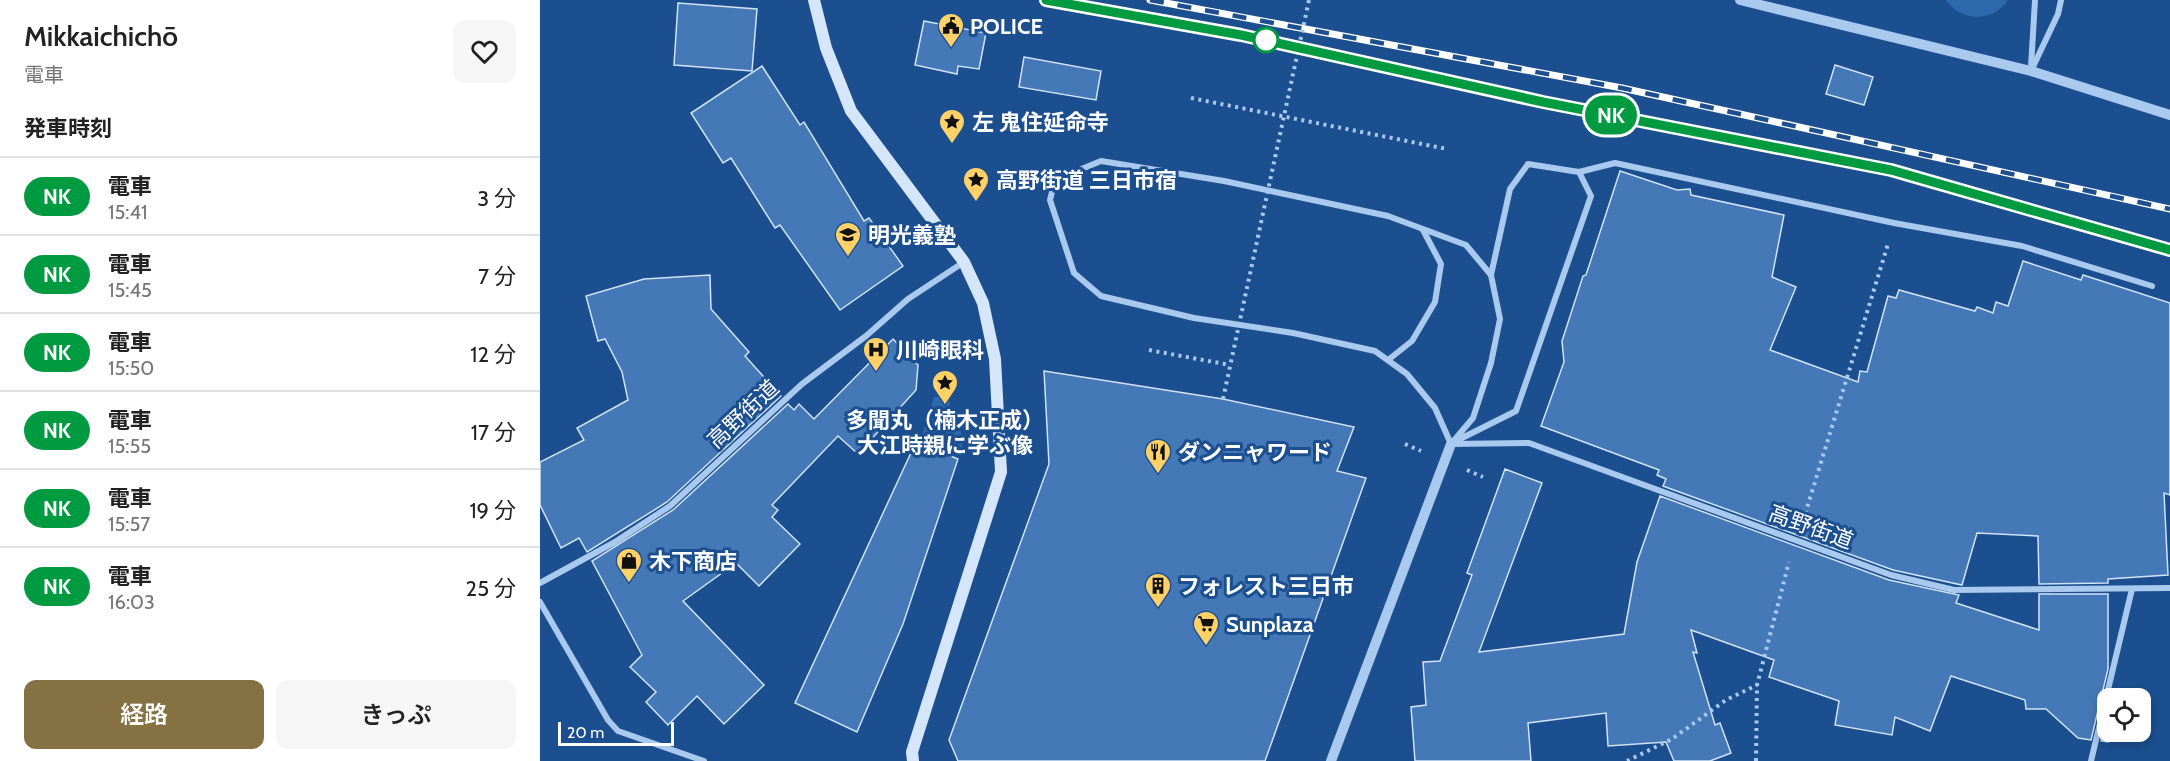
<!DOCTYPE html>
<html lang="ja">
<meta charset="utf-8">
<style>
:root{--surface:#fff;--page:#f6f6f6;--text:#222;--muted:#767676;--line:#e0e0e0;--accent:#857141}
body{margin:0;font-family:Cabin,"Noto Sans JP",sans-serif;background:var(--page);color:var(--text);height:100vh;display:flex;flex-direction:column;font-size:22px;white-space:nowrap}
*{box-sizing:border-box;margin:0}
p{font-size:20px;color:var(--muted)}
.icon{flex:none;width:33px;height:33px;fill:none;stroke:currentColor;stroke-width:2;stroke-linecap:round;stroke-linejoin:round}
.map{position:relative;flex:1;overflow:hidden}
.details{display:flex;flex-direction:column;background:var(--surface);width:540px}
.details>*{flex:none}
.badge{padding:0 12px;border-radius:20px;font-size:21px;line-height:39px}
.fabs{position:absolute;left:1557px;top:688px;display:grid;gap:12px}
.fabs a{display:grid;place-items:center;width:54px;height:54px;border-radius:12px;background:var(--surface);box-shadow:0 3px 9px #0003;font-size:30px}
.scale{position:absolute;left:18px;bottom:15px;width:116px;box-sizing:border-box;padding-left:6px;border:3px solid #fff;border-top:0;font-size:16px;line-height:21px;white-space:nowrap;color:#fff;-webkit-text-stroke:4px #1b4f8f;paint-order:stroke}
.map>.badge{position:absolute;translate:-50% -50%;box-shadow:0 0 0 3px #fff}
h2{padding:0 24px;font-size:22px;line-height:54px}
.round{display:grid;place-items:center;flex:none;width:63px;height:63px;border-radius:12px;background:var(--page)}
.head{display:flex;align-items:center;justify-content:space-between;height:102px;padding:0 24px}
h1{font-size:28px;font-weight:600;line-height:45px}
.action{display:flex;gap:12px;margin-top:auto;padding:12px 24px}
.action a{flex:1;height:69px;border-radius:12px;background:var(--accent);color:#fff;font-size:24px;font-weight:600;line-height:69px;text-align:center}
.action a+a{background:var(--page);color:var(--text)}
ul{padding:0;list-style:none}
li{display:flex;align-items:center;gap:18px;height:78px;padding:0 24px;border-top:2px solid var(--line)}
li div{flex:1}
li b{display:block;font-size:22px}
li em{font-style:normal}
li .badge{min-width:66px;font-weight:700;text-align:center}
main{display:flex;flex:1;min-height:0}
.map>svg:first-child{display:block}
.green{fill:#2e69ad}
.building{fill:#4478b7;stroke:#cfe3fa;stroke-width:1.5}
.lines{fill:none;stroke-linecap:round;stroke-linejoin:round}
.path{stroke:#a9c9ee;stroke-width:4;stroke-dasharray:3 4.5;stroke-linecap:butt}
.minor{stroke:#a9c9ee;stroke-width:6}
.tertiary{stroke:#a9c9ee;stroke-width:10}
.secondary{stroke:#d6e6fa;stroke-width:12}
.rail-casing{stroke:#fff;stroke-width:7}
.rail{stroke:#1b4f8f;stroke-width:4.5;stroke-dasharray:14;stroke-linecap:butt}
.path-bridge{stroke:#a9c9ee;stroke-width:4;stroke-dasharray:3 4.5;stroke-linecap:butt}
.line-casing{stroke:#fff;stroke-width:14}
.line{stroke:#009a41;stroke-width:9}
.stop-dot{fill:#fff;stroke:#009a41;stroke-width:3}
.labels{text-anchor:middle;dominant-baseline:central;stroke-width:6;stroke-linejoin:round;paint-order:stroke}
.poi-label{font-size:22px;font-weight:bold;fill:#fff;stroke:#1b4f8f;text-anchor:start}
.street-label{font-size:22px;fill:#fff;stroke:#1b4f8f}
</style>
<main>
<section class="details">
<div class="head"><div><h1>Mikkaichichō</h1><p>電車</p></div><a class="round"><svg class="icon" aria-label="heart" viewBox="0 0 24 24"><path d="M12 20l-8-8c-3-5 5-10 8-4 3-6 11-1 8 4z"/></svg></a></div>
<h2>発車時刻</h2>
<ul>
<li><span class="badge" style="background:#009a41;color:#fff">NK</span><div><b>電車</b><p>15:41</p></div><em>3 分</em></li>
<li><span class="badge" style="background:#009a41;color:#fff">NK</span><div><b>電車</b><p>15:45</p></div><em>7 分</em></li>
<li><span class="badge" style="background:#009a41;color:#fff">NK</span><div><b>電車</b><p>15:50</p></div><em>12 分</em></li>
<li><span class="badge" style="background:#009a41;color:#fff">NK</span><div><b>電車</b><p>15:55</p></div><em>17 分</em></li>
<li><span class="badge" style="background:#009a41;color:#fff">NK</span><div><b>電車</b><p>15:57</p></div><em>19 分</em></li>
<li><span class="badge" style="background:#009a41;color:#fff">NK</span><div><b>電車</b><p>16:03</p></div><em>25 分</em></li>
</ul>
<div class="action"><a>経路</a><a>きっぷ</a></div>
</section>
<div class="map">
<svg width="1630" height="761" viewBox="0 0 1630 761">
<rect width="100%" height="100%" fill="#1b4f8f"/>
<g class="green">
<path d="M1406,0H1468C1453,23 1421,22 1406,0Z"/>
<polygon points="409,396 412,431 421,431 423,454 382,435 394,397"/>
</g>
<g class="building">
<polygon points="138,3 217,9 212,71 134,65"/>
<polygon points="384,21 446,33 439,69 418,66 417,74 375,65"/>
<polygon points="484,57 561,71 556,100 479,87"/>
<polygon points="1295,65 1333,77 1324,105 1286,94"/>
<polygon points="222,66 260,125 264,122 324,221 329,218 363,266 300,310 240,225 235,228 191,158 183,163 151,113"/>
<polygon points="1080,171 1137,190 1150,189 1151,195 1244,215 1232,277 1256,287 1230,350 1318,382 1320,371 1327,372 1348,296 1356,298 1359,290 1435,311 1437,307 1453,313 1456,302 1468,306 1483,261 1541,280 1543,275 1630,303 1630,495 1624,493 1628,575 1568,579 1568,583 1499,584 1498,536 1437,533 1422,585 1353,570 1123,486 1126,479 1117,475 1119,470 1001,426 1024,362 1022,341 1043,276 1046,275"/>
<polygon points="170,275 171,309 209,352 205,356 241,396 127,502 47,552 39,538 21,548 0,505 0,462 44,440 37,428 88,400 82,372 65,339 58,341 46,296 104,279"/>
<polygon points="353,339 378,365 376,390 318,454 298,436 232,505 238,510 232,517 260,544 219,586 196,563 143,601 224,685 184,724 157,696 128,725 106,702 116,692 90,667 102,655 52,561 133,510 248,404 254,410 259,404 274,419"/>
<polygon points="504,371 683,399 814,427 797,471 826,478 725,761 418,761 409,740 509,464"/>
<polygon points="376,442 418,459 363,624 317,732 255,703"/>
<polygon points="965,469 1002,483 939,652 1084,634 1097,562 1120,496 1349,580 1419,595 1416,603 1499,630 1499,594 1568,594 1568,669 1551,740 1538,738 1506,709 1486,709 1485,700 1411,676 1390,731 1355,717 1352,735 1295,725 1299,701 1229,677 1234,660 1151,630 1157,653 1153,652 1175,725 1180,723 1191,753 1170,761 1134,761 1126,742 1068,746 1066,713 988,723 991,761 875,761 871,707 886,705 883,662 900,661 932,575 927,573"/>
<polygon points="1568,714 1568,742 1561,741"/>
</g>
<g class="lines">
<g class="path">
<polyline points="651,98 907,149"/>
<polyline points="609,350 690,365"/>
<polyline points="865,444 881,451"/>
<polyline points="927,470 943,477"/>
<polyline points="1263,521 1348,244"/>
<polyline points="1087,761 1132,739 1186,700 1217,685"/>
<polyline points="1216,761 1217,685 1249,562"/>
</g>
<g class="minor">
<polyline points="1491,67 1495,0"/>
<polyline points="1491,71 1518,14 1521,0"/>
<polygon points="561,161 684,181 848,216 926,245 951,275 960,319 951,363 933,418 911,444 895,408 867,374 835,351 753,333 654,318 561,296 534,273 510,200 515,180"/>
<polyline points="1039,172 1075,163 1354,223 1482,246 1612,286"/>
<polyline points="848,360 872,341 895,302 901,264 883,230"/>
<polyline points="914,442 976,411 1051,196 1039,172 988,164 970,189 951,275"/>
<polyline points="911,444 989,443 1351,575 1414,590 1630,588"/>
<polyline points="0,583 75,542 130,506 262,384 326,336 368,299 424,262"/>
<polyline points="0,602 68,720 78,731 164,761"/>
<polyline points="1551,761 1592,589"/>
</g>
<g class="tertiary">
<polyline points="1200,0 1491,71 1630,115"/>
<polyline points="791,761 911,444"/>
</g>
<polyline class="secondary" points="274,0 286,48 311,111 424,262 443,303 455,359 461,472 372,752 373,761"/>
<defs>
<g id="rail">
<polyline points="507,0 701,35 1003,102 1351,170 1630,250"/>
<polyline points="610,0 1082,88 1630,209"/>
</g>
</defs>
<use href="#rail" class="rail-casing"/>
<use href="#rail" class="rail"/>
<polyline class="path-bridge" points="683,399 769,0"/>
</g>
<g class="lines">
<defs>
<polyline id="line" points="506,0 701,35 1003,102 1351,170 1630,250"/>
</defs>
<use href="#line" class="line-casing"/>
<use href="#line" class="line"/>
</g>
<defs>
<symbol id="civic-pin" viewBox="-11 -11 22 30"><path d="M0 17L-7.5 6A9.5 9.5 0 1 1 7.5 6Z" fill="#ffd166" stroke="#1b4f8f"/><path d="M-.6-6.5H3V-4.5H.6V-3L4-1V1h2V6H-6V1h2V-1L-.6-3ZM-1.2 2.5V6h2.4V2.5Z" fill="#111"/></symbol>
<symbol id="sight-pin" viewBox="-11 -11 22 30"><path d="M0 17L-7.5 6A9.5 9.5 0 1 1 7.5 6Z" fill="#ffd166" stroke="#1b4f8f"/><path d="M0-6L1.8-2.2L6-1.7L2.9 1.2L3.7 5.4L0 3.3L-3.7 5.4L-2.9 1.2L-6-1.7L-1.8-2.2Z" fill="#111"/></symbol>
<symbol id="school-pin" viewBox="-11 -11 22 30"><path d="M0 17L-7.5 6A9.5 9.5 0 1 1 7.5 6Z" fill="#ffd166" stroke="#1b4f8f"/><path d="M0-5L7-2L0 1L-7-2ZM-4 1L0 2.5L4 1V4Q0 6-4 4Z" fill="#111"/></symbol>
<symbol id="hospital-pin" viewBox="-11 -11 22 30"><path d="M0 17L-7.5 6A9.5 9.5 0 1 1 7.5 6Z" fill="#ffd166" stroke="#1b4f8f"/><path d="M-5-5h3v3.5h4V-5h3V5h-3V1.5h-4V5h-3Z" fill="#111"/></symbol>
<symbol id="restaurant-pin" viewBox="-11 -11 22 30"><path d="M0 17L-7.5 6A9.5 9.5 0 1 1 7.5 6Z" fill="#ffd166" stroke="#1b4f8f"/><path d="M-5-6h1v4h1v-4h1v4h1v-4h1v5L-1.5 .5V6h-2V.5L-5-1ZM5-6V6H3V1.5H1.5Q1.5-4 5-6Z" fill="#111"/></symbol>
<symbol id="shop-pin" viewBox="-11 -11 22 30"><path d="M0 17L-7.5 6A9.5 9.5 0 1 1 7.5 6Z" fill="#ffd166" stroke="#1b4f8f"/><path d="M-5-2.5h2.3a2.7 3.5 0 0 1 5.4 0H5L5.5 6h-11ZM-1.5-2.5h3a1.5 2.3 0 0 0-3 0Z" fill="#111"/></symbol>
<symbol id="building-pin" viewBox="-11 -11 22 30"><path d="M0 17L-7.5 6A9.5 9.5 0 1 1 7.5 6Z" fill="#ffd166" stroke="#1b4f8f"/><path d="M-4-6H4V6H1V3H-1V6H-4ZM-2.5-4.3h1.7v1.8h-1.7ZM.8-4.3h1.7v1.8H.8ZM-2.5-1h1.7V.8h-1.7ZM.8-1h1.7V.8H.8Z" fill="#111"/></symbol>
<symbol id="supermarket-pin" viewBox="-11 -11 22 30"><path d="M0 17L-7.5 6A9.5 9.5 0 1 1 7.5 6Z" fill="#ffd166" stroke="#1b4f8f"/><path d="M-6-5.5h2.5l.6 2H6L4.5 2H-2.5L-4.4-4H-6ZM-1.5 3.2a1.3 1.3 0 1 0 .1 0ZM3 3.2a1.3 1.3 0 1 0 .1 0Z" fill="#111"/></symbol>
</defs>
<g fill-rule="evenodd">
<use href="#civic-pin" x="396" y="11" width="30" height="40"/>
<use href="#sight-pin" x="397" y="107" width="30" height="40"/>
<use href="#sight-pin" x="421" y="165" width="30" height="40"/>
<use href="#school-pin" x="293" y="220" width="30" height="40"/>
<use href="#hospital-pin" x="321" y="335" width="30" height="40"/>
<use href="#sight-pin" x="390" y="368" width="30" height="40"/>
<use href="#restaurant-pin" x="603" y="437" width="30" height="40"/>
<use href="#shop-pin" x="74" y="546" width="30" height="40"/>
<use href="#building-pin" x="603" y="571" width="30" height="40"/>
<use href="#supermarket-pin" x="651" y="609" width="30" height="40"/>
</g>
<circle class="stop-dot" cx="726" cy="40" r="12"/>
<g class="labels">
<g class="poi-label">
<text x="430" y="26">POLICE</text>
<text x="432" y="122">左 鬼住延命寺</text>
<text x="456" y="180">高野街道 三日市宿</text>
<text x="328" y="235">明光義塾</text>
<text x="356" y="350">川崎眼科</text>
<text x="405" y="420" text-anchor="middle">多聞丸（楠木正成）<tspan x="405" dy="25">大江時親に学ぶ像</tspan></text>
<text x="638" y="452">ダンニャワード</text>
<text x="109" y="561">木下商店</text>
<text x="638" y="586">フォレスト三日市</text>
<text x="686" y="624">Sunplaza</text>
</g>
<g class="street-label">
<text transform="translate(203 414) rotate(-43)">高野街道</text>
<text transform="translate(1271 527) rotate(20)">高野街道</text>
</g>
</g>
</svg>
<div class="fabs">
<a><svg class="icon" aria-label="locate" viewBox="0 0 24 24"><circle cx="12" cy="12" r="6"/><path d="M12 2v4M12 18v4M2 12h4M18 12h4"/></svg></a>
</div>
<div class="scale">20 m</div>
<b class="badge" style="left:1071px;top:115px;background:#009a41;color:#fff">NK</b>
</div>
</main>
